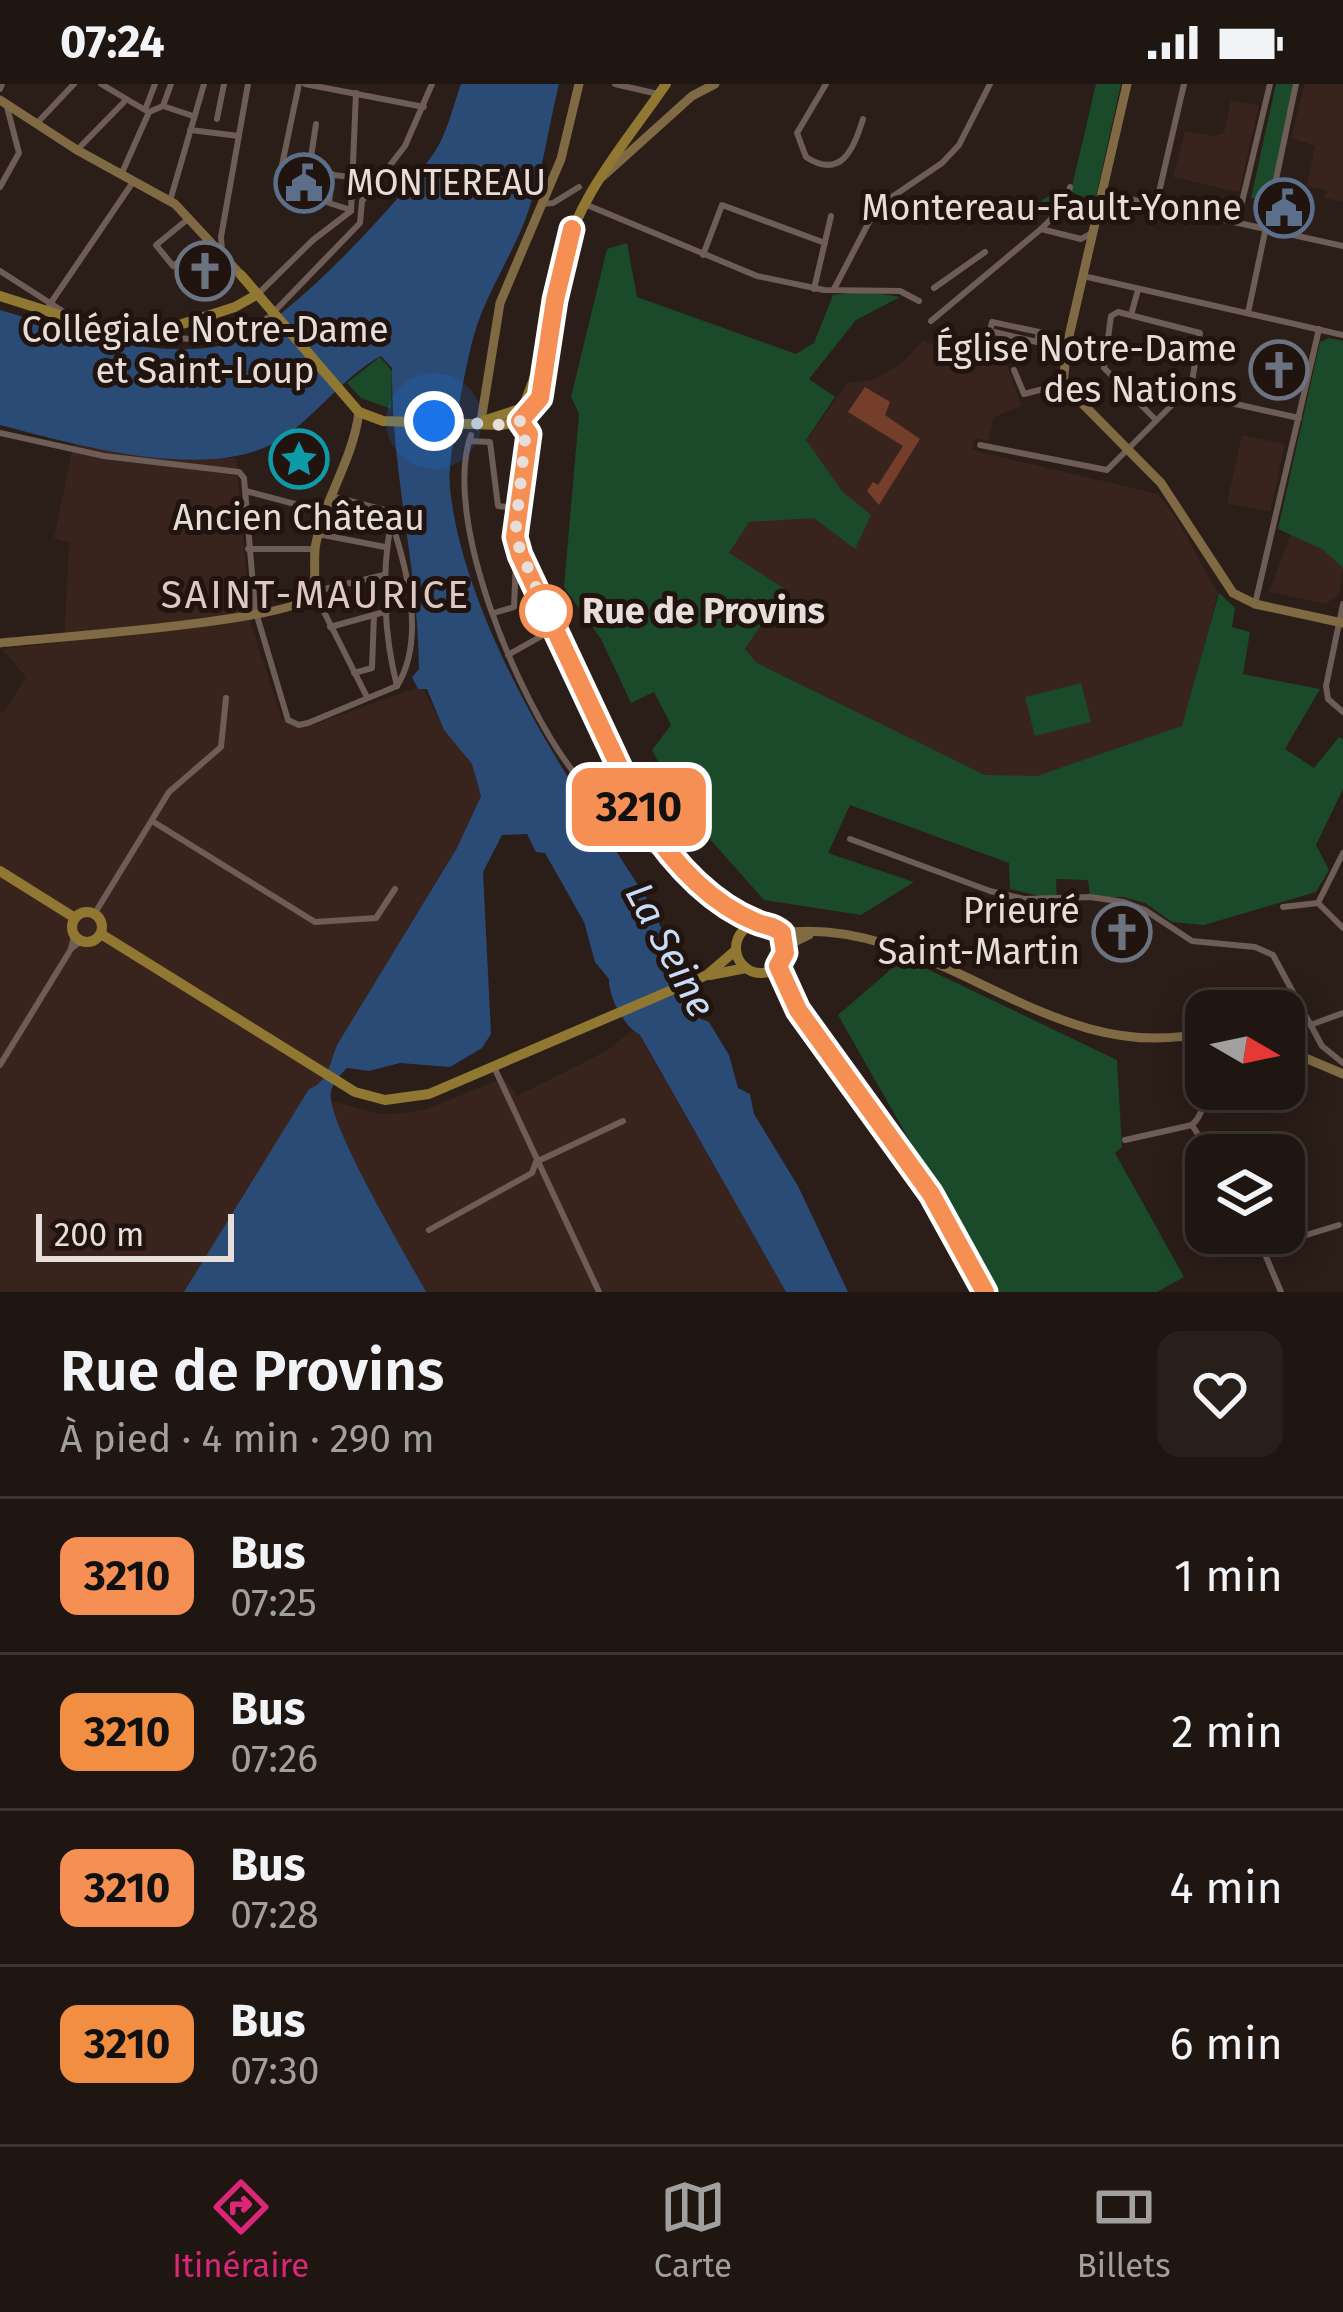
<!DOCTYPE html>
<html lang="fr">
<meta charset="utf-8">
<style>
:root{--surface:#201611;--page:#281f1a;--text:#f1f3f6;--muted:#a29f9f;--line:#3d3531;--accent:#db2777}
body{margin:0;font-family:"Fira Sans",sans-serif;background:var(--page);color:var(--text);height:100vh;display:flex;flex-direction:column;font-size:45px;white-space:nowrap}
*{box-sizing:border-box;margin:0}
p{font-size:39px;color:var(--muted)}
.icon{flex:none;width:66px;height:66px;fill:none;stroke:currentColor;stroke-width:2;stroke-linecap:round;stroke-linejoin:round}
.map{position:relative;height:1208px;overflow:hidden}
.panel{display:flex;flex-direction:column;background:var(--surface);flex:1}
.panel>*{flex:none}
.badge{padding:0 24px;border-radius:18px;font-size:42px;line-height:78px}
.needle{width:78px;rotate:99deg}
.fabs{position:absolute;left:1185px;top:906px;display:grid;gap:24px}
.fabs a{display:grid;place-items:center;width:120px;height:120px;border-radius:24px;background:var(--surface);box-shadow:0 6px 30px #0003,0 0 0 3px var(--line);font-size:60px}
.scale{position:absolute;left:36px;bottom:30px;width:198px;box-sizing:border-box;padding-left:12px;border:6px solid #e7ddd9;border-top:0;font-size:33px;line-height:42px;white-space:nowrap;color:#e7ddd9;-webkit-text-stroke:9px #21130e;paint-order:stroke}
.you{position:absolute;width:60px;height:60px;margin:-30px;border:9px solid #fff;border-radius:50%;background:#1a73e8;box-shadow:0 0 0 18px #1a73e833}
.map>.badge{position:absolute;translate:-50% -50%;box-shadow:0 0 0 6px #fff}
.round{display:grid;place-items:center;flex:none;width:126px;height:126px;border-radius:24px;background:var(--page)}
.summary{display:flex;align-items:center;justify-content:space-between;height:204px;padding:0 60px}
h1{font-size:57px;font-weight:600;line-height:90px}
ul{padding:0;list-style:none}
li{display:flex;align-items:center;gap:36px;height:156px;padding:0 60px;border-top:3px solid var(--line)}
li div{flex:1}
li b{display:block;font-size:45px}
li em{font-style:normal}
li .badge{min-width:132px;font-weight:700;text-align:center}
.status{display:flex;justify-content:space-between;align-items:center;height:84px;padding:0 60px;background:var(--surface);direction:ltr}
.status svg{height:33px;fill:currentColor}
.dock{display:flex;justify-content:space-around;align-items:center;height:168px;border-top:3px solid var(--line);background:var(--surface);font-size:33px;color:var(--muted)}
.dock a{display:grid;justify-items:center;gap:6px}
.dock .on{color:var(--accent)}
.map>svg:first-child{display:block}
.built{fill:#39241d}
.green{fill:#1b4a2b}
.water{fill:#2a4b76}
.building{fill:#743e2a}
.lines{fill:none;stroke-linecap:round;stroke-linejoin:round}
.street{stroke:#6e5c56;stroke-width:6}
.secondary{stroke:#7f6a44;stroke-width:9}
.primary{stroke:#907833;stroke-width:10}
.line-casing{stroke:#fff;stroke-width:27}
.line{stroke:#f58f53;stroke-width:18}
.walk{stroke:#e7ddd9;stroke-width:12;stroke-dasharray:0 21.6}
.stop-dot{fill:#fff;stroke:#f58f53;stroke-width:6}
.labels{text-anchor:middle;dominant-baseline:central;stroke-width:10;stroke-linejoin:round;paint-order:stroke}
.poi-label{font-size:36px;fill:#e7ddd9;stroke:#21130e;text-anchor:end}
.stop-label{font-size:36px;font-weight:bold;fill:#e7ddd9;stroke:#21130e;text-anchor:start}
.neighbourhood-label{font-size:39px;letter-spacing:3px;fill:#ddc9c1;stroke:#21130e}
.water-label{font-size:39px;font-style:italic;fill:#c7dcf8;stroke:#21130e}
</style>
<div class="status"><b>07:24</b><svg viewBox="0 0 49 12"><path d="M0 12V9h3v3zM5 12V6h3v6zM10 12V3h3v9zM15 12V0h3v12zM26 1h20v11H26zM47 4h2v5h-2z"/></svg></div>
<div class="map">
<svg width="1343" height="1208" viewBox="0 0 1343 1208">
<rect width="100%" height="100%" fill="#2b1d17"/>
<g class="built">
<polygon points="1305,0 1343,0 1343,118 1325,114 1327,106 1307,102 1315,62 1291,54"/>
<polygon points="1231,17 1259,21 1239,108 1173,93 1185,47 1214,52 1224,49"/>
<polygon points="923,257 1007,281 1021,322 994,333 988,357 975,354 972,366 1158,410 1173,429 1218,509 1183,642 1019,708 757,579 745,565 728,468 847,299 872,296 900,281"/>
<polygon points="1242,351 1285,360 1270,428 1227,419"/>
<polygon points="74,358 159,372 236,374 251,540 282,635 301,645 422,602 444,646 472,680 481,712 457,764 334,966 333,979 322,997 332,1004 331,1017 381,1030 403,1029 427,1025 504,994 517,1012 608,966 631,947 639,951 786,1208 0,1208 0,627 4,628 26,593 2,565 64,558 69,458 54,454"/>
<polygon points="1291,450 1322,465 1343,484 1339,510 1326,520 1269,508"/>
</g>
<g class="green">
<polygon points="1096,0 1121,0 1090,139 1048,130 1038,119 1053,109 1079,119 1081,113 1071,107"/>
<polygon points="1276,0 1294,0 1269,117 1251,114"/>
<polygon points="627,159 637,213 796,270 814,259 833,211 864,207 900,213 856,236 809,295 835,313 806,356 842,407 871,431 855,465 814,434 749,438 729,469 785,505 745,565 757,579 985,691 1037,692 1182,642 1219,509 1235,524 1232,543 1250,548 1243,590 1320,605 1285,665 1314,684 1339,653 1343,655 1343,705 1316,761 1329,786 1316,808 1204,841 1172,838 1145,819 1123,813 1090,813 1088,796 1056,795 1057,816 1010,805 1009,779 850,721 828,769 914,798 861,831 764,816 684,726 652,666 671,641 654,608 631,619 601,555 564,503 579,330 571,313 607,165"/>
<polygon points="1329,254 1343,257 1343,484 1322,465 1278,445 1320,258"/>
<polygon points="380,273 392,287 391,325 361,314 347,299"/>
<polygon points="1081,599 1091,638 1035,652 1025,613"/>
<polygon points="904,874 1117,976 1122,1063 1115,1069 1184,1193 1157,1208 996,1208 838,931"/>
</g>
<path class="water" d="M461,0H559C549,41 543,85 529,125C515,168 487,206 474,251C466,280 447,376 450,404C461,515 539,653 601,744L596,748L599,753L605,750L651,821L670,864L676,904L696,933L709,938L729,971L738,1004L750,1010L754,1030L798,1102L848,1208H786L640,951C624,943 608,912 609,895L595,878L584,838L545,769L536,768L527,750L502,751L483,788L491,950L482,964L450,983L400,979L369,987L347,984C342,989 333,999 331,1007C323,1033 409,1176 426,1208H184L309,1005C329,998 330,977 337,961L457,764L481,712L472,680L444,646L427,605H418L412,593L419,585C418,482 391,388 392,284L381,272C344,292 317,331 281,355C210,400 77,361 0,341V226C72,247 149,276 226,261C278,251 402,115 434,69C447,50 453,22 461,0Z"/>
<g class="building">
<polygon points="206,167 219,180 220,200 208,209 193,208 188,180"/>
<polygon points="1262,268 1292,282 1287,303 1258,300"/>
<polygon points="865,303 890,318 885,331 920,355 879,421 867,407 873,398 878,401 903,362 848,328"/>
</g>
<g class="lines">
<g class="street">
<polyline points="101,0 145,26 155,0"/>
<polyline points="299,0 282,81 287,86 351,93"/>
<polyline points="305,0 424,23"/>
<polyline points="615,0 658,10"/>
<path d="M826,0L797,49L806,73C841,96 854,65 863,35"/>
<polyline points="0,5 2,0"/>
<polyline points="163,22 193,32"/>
<polyline points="163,22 171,0"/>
<polyline points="217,35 224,0"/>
<polyline points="38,38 74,0"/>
<polyline points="190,46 239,52"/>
<polyline points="77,66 124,18"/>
<polyline points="309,86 316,40"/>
<polyline points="332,90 329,119 351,126 356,9"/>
<polyline points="121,91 149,28 163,22"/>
<polyline points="0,103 19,69 7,23"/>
<polyline points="1102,109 1343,162"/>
<polyline points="170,117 204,0"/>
<polyline points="542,120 553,119 579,103"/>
<polyline points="587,121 757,192 824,206 900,207 919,217"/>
<polyline points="1156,121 1184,0"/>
<polyline points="188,135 156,161 173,182 208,156"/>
<polyline points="1237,139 1270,0"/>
<polyline points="1041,145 1067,119 1070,103"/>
<polyline points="222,168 221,153 248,0"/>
<polyline points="703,171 722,121 825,159"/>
<polyline points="0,187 64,228"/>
<polyline points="1083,192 1343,251"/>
<polyline points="934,204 985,168"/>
<polyline points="814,205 831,132"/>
<polyline points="834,205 869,138 886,117 942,79 959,61 990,0"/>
<polyline points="258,210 313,156 351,127"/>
<polyline points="46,226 133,98"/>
<polyline points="1248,229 1296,0"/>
<polyline points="1131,231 1138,206"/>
<polyline points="931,237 1041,145 1081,155 1090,150"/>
<polygon points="992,238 1039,248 1037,258 990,247"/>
<polyline points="152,252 216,257 234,254 269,233 360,139 362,117 405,62 432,0"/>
<polyline points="1014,286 1024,310 1063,300"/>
<polyline points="1156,336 1104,284 1111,232 1118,228 1200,249 1190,310 1299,334"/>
<polyline points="0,349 104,372 239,388 244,394 255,525 288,636 299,641 308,639 397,602"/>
<path d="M471,351C441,435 519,617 572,686C582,700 598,712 610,725C624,741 644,770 666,770"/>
<polyline points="469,357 490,358 498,422 518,424"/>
<polyline points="980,361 1107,386 1180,313 1190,310"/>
<polyline points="246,407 325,428"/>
<path d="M335,413L388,427L391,436C407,485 426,555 397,602"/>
<path d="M391,439C381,491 384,551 397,602"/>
<polyline points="318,450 385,463"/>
<polyline points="248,465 314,465"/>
<polyline points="312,508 384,491"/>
<polyline points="311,512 319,518 367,613"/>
<polyline points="1255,520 1319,245"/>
<polyline points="1343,520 1326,602 1328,615 1343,628"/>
<polyline points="494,529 514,523 516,477 522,474"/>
<polyline points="330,543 388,527"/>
<polyline points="508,571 554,545"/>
<polyline points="354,589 372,584 374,531"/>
<polyline points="152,737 315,838 376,834 395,805"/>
<polyline points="850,755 990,807 1024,815 1090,813 1124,818 1145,826 1192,857 1255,863 1273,871 1322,962 1343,979"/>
<polyline points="1343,769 1318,819 1343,844"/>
<polyline points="1283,823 1318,819"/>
<polyline points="95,829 169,708 221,663 226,614"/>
<polyline points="71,865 81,857"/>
<polyline points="1313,940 1343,929"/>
<path d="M1196,951C1198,980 1216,1019 1192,1041L1211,1071"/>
<polyline points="0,981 71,865 74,852"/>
<polyline points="494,983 599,1208"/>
<polyline points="1125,1056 1192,1041"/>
<polyline points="429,1146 532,1089 536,1078 623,1037"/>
<polyline points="1256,1149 1281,1208"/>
<polyline points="1264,1164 1339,1141"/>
</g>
<g class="secondary">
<polyline points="1127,0 1067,261 1063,300 1161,399 1233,509 1255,520 1343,539"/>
<polyline points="0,16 77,66 175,120 241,191"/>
<polyline points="601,94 692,12 715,0"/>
<polyline points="481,337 500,219 561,75 579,0"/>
<path d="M0,559C44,554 292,537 309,513C319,500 312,474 316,459C325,413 353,376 359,328"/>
<path d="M781,849C935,829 1049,987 1206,948"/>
<polyline points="786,862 809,851"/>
<polyline points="1284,965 1343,990"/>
</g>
<g class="primary">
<path d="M241,191L359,328L383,337L501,341C515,339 526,336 534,325C553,301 554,220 560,187C575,114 625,60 666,0"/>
<polyline points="0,212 113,248 148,251 235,223 258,210"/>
<path d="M514,328C543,372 507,420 520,471L643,733L668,770L695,799L756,839"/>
<polyline points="483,337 523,324 542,274"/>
<polyline points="0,787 75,834"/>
<circle cx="87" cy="843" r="15"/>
<circle cx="761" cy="864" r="25"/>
<polyline points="101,850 355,1008 385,1016 429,1010 707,891 736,866"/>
<polyline points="779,882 798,926 931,1110 985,1208"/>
<polyline points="710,891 746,884"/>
</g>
</g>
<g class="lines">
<defs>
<path id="line" d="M572,145L555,216L540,314L520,337L529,350L515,453L520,471L643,733C671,776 707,818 756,838C766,843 772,840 782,849L785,869L778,882L798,926L931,1110L985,1208"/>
</defs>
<use href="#line" class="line-casing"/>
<use href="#line" class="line"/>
<polyline class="walk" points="434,337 501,341 520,337 526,346 515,453 546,527"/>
</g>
<defs>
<symbol id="civic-ring" viewBox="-11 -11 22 22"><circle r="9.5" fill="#21130e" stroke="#5c6f8a" stroke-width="1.5"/><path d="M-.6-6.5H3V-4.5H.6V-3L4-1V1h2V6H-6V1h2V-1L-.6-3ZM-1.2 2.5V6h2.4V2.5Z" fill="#5c6f8a"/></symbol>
<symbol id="church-ring" viewBox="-11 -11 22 22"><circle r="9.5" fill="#21130e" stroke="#6b7280" stroke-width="1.5"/><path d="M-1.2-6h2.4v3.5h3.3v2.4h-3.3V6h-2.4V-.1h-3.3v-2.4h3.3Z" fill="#6b7280"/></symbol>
<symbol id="sight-ring" viewBox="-11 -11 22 22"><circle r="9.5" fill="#21130e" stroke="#0f9aa8" stroke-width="1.5"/><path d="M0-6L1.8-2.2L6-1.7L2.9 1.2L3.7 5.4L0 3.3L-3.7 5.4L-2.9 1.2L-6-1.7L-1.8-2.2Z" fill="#0f9aa8"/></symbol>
</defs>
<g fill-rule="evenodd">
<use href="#civic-ring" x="271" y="66" width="66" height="66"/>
<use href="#civic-ring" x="1251" y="91" width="66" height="66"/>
<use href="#church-ring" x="172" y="154" width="66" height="66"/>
<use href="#church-ring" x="1246" y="253" width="66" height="66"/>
<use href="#sight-ring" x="266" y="342" width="66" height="66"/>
<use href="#church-ring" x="1089" y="815" width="66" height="66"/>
</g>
<circle class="stop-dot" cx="546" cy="527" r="24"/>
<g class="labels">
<g class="poi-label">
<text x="346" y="99" text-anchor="start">MONTEREAU</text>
<text x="1242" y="124">Montereau-Fault-Yonne</text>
<text x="205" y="246" text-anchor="middle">Collégiale Notre-Dame<tspan x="205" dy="41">et Saint-Loup</tspan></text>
<text x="1237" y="265">Église Notre-Dame<tspan x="1237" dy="41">des Nations</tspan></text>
<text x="299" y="434" text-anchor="middle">Ancien Château</text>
<text x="1080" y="827">Prieuré<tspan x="1080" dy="41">Saint-Martin</tspan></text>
</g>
<g class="stop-label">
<text x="582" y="527">Rue de Provins</text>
</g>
<g class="neighbourhood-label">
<text x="316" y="511">SAINT-MAURICE</text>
</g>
<g class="water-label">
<text transform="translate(670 866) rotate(62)">La Seine</text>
</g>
</g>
</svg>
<div class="fabs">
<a><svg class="needle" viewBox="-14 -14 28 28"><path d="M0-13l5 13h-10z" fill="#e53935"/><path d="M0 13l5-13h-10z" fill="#a29f9f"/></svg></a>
<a><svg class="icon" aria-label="layers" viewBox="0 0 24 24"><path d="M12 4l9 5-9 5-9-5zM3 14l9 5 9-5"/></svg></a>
</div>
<div class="scale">200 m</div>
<div class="you" style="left:434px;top:337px"></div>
<b class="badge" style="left:639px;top:723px;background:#f58f53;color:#111">3210</b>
</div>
<section class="panel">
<div class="summary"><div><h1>Rue de Provins</h1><p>À pied · 4 min · 290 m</p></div><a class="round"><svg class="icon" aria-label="heart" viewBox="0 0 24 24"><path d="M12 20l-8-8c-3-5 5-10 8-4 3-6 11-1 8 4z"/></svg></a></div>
<ul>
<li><span class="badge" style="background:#f58f53;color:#111">3210</span><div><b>Bus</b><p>07:25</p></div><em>1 min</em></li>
<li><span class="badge" style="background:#f28e42;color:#111">3210</span><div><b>Bus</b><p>07:26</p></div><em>2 min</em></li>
<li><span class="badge" style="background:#f58f53;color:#111">3210</span><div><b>Bus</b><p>07:28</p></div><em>4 min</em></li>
<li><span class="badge" style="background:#f28e42;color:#111">3210</span><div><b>Bus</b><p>07:30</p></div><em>6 min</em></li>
</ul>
</section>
<nav class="dock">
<a class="on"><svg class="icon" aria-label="directions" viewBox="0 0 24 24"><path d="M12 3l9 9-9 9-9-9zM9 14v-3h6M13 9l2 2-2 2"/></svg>Itinéraire</a>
<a><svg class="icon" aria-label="map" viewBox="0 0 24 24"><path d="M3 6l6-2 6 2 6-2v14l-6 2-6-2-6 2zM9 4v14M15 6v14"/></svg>Carte</a>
<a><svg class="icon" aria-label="tickets" viewBox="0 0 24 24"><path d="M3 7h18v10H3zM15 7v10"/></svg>Billets</a>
</nav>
